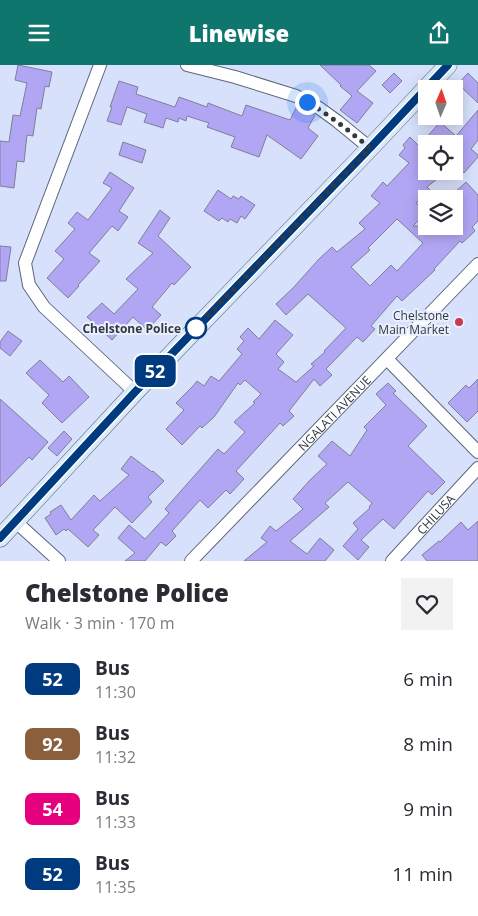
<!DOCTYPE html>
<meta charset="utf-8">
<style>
:root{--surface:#fff;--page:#f2f2f3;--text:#2b2b33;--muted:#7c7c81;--accent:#0f766e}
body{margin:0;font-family:"Open Sans",sans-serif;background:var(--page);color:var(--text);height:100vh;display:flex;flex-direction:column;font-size:19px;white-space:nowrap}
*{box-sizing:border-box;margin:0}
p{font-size:16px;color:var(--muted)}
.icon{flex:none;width:28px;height:28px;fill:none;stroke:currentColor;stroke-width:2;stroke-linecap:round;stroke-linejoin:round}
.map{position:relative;height:496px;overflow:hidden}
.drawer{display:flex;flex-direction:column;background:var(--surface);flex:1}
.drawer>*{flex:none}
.badge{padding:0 10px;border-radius:8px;font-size:18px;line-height:32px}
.needle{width:32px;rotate:2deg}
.controls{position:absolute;left:418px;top:15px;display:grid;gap:10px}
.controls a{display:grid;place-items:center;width:45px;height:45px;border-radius:0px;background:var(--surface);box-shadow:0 2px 12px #0003;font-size:25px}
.you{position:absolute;width:25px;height:25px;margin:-12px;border:4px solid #fff;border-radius:50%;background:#1a73e8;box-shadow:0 0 0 8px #1a73e833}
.map>.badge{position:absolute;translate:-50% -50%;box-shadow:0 0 0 2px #fff}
.round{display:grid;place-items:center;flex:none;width:52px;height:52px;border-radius:0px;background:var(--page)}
.overview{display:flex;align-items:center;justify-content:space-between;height:85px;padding:0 25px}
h1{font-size:24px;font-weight:800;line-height:38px}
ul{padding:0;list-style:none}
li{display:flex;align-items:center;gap:15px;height:65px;padding:0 25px}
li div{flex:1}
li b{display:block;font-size:19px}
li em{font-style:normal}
li .badge{min-width:55px;font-weight:700;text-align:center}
header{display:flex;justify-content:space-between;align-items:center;height:65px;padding:0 25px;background:var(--accent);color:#fff;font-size:22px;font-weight:800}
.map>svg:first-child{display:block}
.building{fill:#b1a6f4;stroke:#817f97;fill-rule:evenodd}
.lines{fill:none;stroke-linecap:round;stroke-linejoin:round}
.street-casing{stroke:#5e677c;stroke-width:14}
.secondary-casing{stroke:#5e677c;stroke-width:19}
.street{stroke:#fff;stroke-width:12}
.secondary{stroke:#d8eafa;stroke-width:18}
.line-casing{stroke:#fff;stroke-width:11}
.line{stroke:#003b80;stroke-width:8}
.walk{stroke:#343841;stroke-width:5;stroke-dasharray:0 9}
.poi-dot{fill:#ca3952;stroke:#e8effe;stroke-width:2}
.stop-dot{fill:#fff;stroke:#003b80;stroke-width:2.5}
.labels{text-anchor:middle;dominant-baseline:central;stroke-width:4;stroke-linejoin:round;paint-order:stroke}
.poi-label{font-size:12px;fill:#343841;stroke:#e8effe;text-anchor:end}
.stop-label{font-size:12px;font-weight:bold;fill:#343841;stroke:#e8effe;text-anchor:end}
.street-label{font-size:12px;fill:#343841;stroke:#e8effe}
</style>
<header><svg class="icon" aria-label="menu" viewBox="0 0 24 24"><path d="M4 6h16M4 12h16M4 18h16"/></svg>Linewise<svg class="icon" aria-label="share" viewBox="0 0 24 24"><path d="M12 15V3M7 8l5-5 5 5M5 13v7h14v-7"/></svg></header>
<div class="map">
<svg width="478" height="496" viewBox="0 0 478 496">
<rect width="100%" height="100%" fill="#d7e1fb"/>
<g class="building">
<polygon points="18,0 52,7 49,22 45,21 41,44 37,43 33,71 27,70 24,97 17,96 14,123 0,121 0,76 9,77 13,50 20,51 27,18 15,15"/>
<polygon points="320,0 369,0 376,6 357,26 373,38 357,58 340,45 352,31 340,21 341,20"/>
<polygon points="394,8 402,16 390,28 382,20"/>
<polygon points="468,8 478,18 478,38 458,19"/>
<polygon points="119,16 138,22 136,29 175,42 179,32 207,42 208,38 242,51 246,40 290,55 297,41 315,50 308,63 318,71 301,94 267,70 259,92 231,82 235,72 207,62 209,58 187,51 186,56 179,53 178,57 166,53 163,63 144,57 147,49 127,42 121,60 107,56 112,42 110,42"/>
<path d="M478,45V75L471,84L478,90V92L464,108L454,99V79H426V106H447L427,122L430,125L416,138L426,148L413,161H454V134L451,131L466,117L478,130V156L472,162L475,166L462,178L460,176L434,204L435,205L402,236L397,231L371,261L375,264L363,277L357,272L326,304L332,310L320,321L314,314L289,346L294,351L283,361L280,358L236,406L244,414L230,429L226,425L208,443L200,435L172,466L176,471L166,481L161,477L145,496H125L135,488L118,473L129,460L145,474L169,448L165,444L218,384L224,389L245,367L234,357L255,338L253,337L261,329L245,315L240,320L238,318L214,352L202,363L200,361L182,380L166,364L184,345L176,338L193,321L197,316L204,321L211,311L219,316L242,289L237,284L244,276L240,272L248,263L259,274L275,255L293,270L276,289L284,297L278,304L296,317L314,301L311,299L325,287L324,286L346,263L308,229L286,250L276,239L293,223L319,194L332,182L337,187L365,164L359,158L380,138L371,131L383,117L387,121L409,98L399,90L405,83L403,80L410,72L419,81L440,57L456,71ZM397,154L423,178L397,206L391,200L370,221L351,202L370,185L368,183Z"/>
<polygon points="123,77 146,85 142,98 119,90"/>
<polygon points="110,107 134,123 119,146 128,152 118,166 112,161 89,188 100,196 78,220 79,221 68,233 47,213 64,194 55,186 75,164 68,158 77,147 88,155 112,123 103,118"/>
<polygon points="218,125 231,134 233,131 239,134 241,131 255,140 245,154 241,151 237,158 230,154 228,157 222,153 219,156 204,146"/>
<polygon points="160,145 170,153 158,171 191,202 174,220 172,218 152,242 161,250 147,265 133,252 112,275 87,252 102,238 114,249 138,224 126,214 153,188 138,178"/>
<polygon points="0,181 11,182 6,216 0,216"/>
<polygon points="8,266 22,276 10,291 0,283 0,277"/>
<polygon points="40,295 63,317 69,311 89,332 62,358 42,338 49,330 26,308"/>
<polygon points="478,314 478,346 467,357 448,338 466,320 469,323"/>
<polygon points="388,318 396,326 393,328 427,361 408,381 445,417 432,430 428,426 394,464 383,454 361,475 369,482 358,495 343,481 358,464 353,458 370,443 369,442 372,438 348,417 325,438 329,442 290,476 307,489 320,473 334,485 325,496 244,496 267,477 261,473 270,461 276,466 303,444 293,434 310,415 327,399 318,391 332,376 350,391 367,365 364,362 386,340 376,329"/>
<polygon points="0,334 48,377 32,395 29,392 0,422"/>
<polygon points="64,366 72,374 57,391 48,383"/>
<polygon points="131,391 152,407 153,406 164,416 148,432 152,437 132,458 115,442 93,465 99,470 88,482 68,464 66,466 64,464 56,470 45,453 51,449 50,447 61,440 71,455 94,430 100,436 129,410 121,404"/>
<polygon points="478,456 478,496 427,496 422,490 439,476 440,477 461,457 468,465"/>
</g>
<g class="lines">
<defs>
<g id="street">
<polyline points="100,0 25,198 29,220 44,242 135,327"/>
<polyline points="187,0 235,12 296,31 319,43 337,56 370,83"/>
<polyline points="387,294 478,387"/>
<polyline points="16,457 59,496"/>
<path id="s1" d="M191,496L478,199"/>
<path id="s2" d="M392,496L478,403"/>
</g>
<polyline id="secondary" points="0,473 135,327 370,83 448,0"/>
</defs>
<use href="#street" class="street-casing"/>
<use href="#secondary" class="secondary-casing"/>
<use href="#street" class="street"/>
<use href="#secondary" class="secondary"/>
</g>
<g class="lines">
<defs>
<polyline id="line" points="0,473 135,327 370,83 448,0"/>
</defs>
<use href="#line" class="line-casing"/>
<use href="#line" class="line"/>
<path class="walk" d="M196,263L370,83C350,67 330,50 307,37"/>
</g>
<circle class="poi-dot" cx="459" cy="257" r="5"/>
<circle class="stop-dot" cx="196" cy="263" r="10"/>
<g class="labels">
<g class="poi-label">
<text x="449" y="250">Chelstone<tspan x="449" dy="14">Main Market</tspan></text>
</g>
<g class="stop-label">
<text x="181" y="263">Chelstone Police</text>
</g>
<g class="street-label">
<text stroke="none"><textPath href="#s1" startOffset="206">NGALATI AVENUE</textPath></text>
<text stroke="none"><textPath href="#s2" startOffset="64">CHILUSA</textPath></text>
</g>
</g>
</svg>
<div class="controls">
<a><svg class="needle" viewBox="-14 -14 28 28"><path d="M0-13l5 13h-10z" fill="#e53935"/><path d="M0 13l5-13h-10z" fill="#7c7c81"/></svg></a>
<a><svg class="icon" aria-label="locate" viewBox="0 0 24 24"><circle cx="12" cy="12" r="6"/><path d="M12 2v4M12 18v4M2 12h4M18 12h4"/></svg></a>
<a><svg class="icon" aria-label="layers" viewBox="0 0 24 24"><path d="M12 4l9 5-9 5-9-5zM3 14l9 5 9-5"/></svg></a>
</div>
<div class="you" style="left:307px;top:37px"></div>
<b class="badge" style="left:155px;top:306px;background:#003b80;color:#fff">52</b>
</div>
<section class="drawer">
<div class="overview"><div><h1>Chelstone Police</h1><p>Walk · 3 min · 170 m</p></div><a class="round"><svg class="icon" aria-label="heart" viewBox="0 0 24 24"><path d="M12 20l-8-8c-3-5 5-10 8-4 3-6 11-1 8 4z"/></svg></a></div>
<ul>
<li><span class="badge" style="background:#003b80;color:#fff">52</span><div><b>Bus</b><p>11:30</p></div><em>6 min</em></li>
<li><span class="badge" style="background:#8b5e3c;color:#fff">92</span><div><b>Bus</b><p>11:32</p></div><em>8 min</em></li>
<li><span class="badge" style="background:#e6007e;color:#fff">54</span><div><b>Bus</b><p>11:33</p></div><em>9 min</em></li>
<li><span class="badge" style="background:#003b80;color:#fff">52</span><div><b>Bus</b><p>11:35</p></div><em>11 min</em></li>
</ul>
</section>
